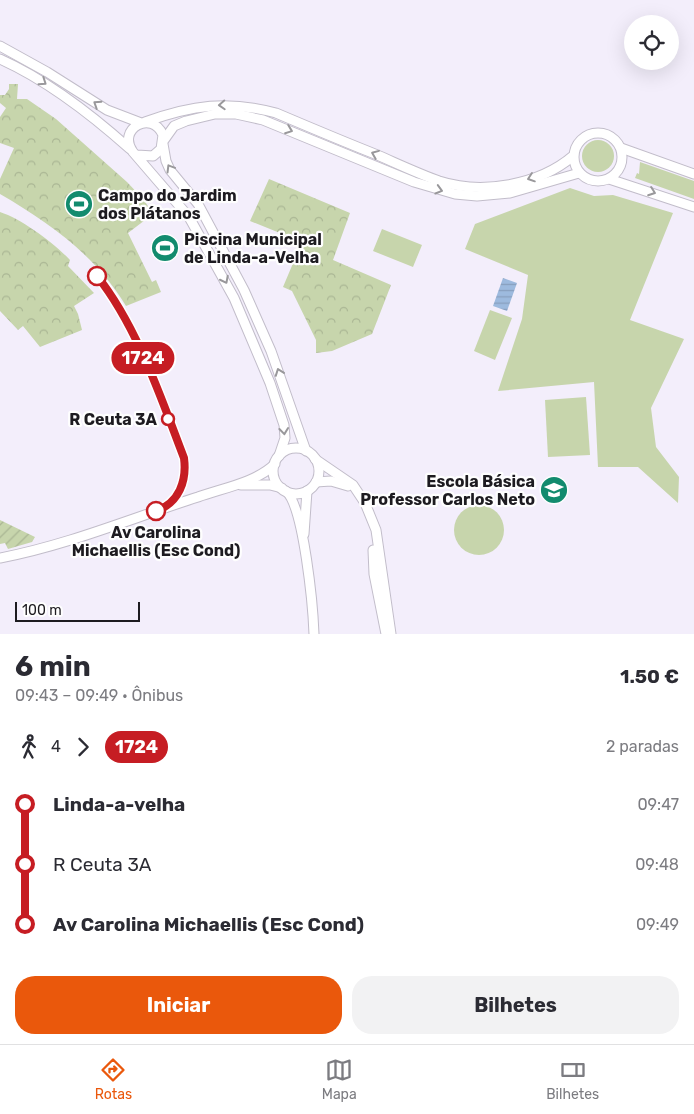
<!DOCTYPE html>
<html lang="pt">
<meta charset="utf-8">
<style>
:root{--surface:#fff;--page:#f2f2f3;--text:#2b2b33;--muted:#7c7c81;--line:#e1e1e2;--accent:#ea580c}
body{margin:0;font-family:Rubik,sans-serif;background:var(--page);color:var(--text);height:100vh;display:flex;flex-direction:column;font-size:19px;white-space:nowrap}
*{box-sizing:border-box;margin:0}
p{font-size:16px;color:var(--muted)}
.icon{flex:none;width:28px;height:28px;fill:none;stroke:currentColor;stroke-width:2;stroke-linecap:round;stroke-linejoin:round}
.map{position:relative;height:634px;overflow:hidden}
.side{display:flex;flex-direction:column;background:var(--surface);flex:1}
.side>*{flex:none}
.badge{padding:0 10px;border-radius:16px;font-size:18px;line-height:32px}
.controls{position:absolute;left:624px;top:15px;display:grid;gap:10px}
.controls a{display:grid;place-items:center;width:55px;height:55px;border-radius:50%;background:var(--surface);box-shadow:0 5px 20px #0002;font-size:25px}
.scale{position:absolute;left:15px;bottom:12px;width:125px;box-sizing:border-box;padding-left:5px;border:2px solid #1d1b20;border-top:0;font-size:14px;line-height:18px;white-space:nowrap;color:#1d1b20;-webkit-text-stroke:4px #fefefe;paint-order:stroke}
.map>.badge{position:absolute;translate:-50% -50%;box-shadow:0 0 0 2px #fff}
.legs{display:flex;align-items:center;gap:8px;height:55px;padding:0 15px;font-size:16px}
.legs p{margin-inline-start:auto}
.head{display:flex;align-items:center;justify-content:space-between;height:85px;padding:0 15px}
h1{font-size:28px;font-weight:700;line-height:38px}
.button{display:flex;gap:10px;margin-top:auto;padding:10px 15px}
.button a{flex:1;height:58px;border-radius:20px;background:var(--accent);color:#fff;font-size:20px;font-weight:700;line-height:58px;text-align:center}
.button a+a{background:var(--page);color:var(--text)}
ul{padding:0 15px;list-style:none}
li{display:flex;align-items:center;gap:18px;height:60px;font-size:19px}
li i{display:grid;place-items:center;width:8px;height:100%;margin:0 6px;background:currentColor}
li i::after{content:'';width:12px;height:12px;margin:-6px;border:4px solid;border-radius:50%;background:var(--surface)}
li p{margin-inline-start:auto}
li:first-child i{background:linear-gradient(#0000 50%,currentColor 0)}
li:last-child i{background:linear-gradient(currentColor 50%,#0000 0)}
.dock{display:flex;justify-content:space-around;align-items:center;height:70px;border-top:1px solid var(--line);background:var(--surface);font-size:14px;color:var(--muted)}
.dock a{display:grid;justify-items:center;gap:2px}
.dock .active{color:var(--accent)}
.map>svg:first-child{display:block}
.grass{fill:#c7d5ac}
.park{fill:url(#park-crowns)}
.garden{fill:url(#garden-furrows)}
.water{fill:url(#water-rules)}
.lines{fill:none;stroke-linecap:round;stroke-linejoin:round}
.minor-casing{stroke:#c2bdca;stroke-width:11}
.minor{stroke:#fff;stroke-width:9}
.oneway{stroke:#99989b}
.line-1-casing{stroke:#fff;stroke-width:11}
.line-1{stroke:#c61d23;stroke-width:8}
.stop-1-dot{fill:#fff;stroke:#c61d23;stroke-width:2.5}
.labels{text-anchor:middle;dominant-baseline:central;stroke-width:4.5;stroke-linejoin:round;paint-order:stroke}
.poi-label{font-size:16px;font-weight:bold;fill:#1d1b20;stroke:#fefefe;text-anchor:start}
.stop-label{font-size:16px;font-weight:bold;fill:#1d1b20;stroke:#fefefe;text-anchor:end}
</style>
<div class="map">
<svg width="694" height="634" viewBox="0 0 694 634">
<defs>
<pattern id="park-crowns" width="20" height="18" patternUnits="userSpaceOnUse" patternTransform="scale(1.25)"><rect width="20" height="18" fill="#c7d5ac"/><path d="M2 6a3 3 0 1 1 6 0M12 15a3 3 0 1 1 6 0" fill="none" stroke="#aab694"/></pattern>
<pattern id="garden-furrows" width="10" height="10" patternUnits="userSpaceOnUse" patternTransform="scale(1.25)"><rect width="10" height="10" fill="#c7d5ac"/><path d="M-1 1l2-2M0 10L10 0M9 11l2-2" fill="none" stroke="#aab694"/></pattern>
<pattern id="water-rules" width="6" height="5" patternUnits="userSpaceOnUse" patternTransform="scale(1.25)"><rect width="6" height="5" fill="#9dbade"/><path d="M0 2.5h6" fill="none" stroke="#879fbe"/></pattern>
</defs>
<rect width="100%" height="100%" fill="#f3eefb"/>
<g class="grass">
<circle cx="598" cy="156" r="16"/>
<polygon points="640,162 694,181 694,199 635,178 637,173 639,174"/>
<polygon points="570,188 594,196 613,195 673,213 630,320 684,339 651,408 656,447 679,477 678,503 638,467 598,467 594,382 498,391 522,319 528,275 465,249 475,224"/>
<polygon points="382,229 422,245 413,267 373,251"/>
<polygon points="490,310 512,318 495,360 474,351"/>
<polygon points="586,397 590,455 548,457 545,400"/>
<circle cx="479" cy="530" r="25"/>
</g>
<g class="park">
<path d="M9,84H18L17,99H27L56,119L127,182L144,200L153,214L128,233L152,282L156,280L161,292L126,306C96,256 50,223 0,194V179L14,148L0,143V117L6,108L0,103V95H5L9,89Z"/>
<polygon points="269,179 350,213 333,260 391,285 372,334 332,351 316,353 316,340 292,291 283,287 302,242 250,221"/>
<path d="M0,212C22,219 55,244 70,260L68,266L94,293L74,306L78,314L82,330L40,347L23,326L18,330L0,311Z"/>
</g>
<polygon class="garden" points="0,520 35,537 32,542 8,549 5,543 0,544"/>
<polygon class="water" points="503,278 517,283 507,311 493,306"/>
<g class="lines">
<defs>
<g id="minor">
<polyline points="0,46 47,72 107,110 141,123"/>
<path d="M0,59C47,80 92,115 130,149"/>
<path d="M145,122C192,105 228,100 276,113C309,127 342,141 375,154C396,163 417,173 439,181C482,195 539,185 573,156"/>
<circle cx="598" cy="157" r="24"/>
<polyline points="164,140 174,126 186,121 215,114 236,114 263,120 414,182 455,194 477,196 510,193 579,173"/>
<polyline points="163,144 166,161 170,170 198,204 244,290 271,351 306,451"/>
<polyline points="621,148 694,174"/>
<path d="M137,155L153,156L161,149L163,135C152,109 116,129 133,152L189,217L234,298L270,383L284,425L285,438L279,456"/>
<polyline points="609,179 694,207"/>
<circle cx="296" cy="471" r="23"/>
<polyline points="315,459 353,485 365,503 376,530 391,634"/>
<polyline points="316,482 331,481 348,486"/>
<polyline points="241,485 270,485 282,488"/>
<path d="M286,491C304,507 313,607 314,634"/>
<polyline points="304,534 307,491"/>
<polyline points="373,550 374,574 386,634"/>
<path d="M0,558C68,545 132,518 198,497C223,488 255,483 275,464"/>
</g>
</defs>
<use href="#minor" class="minor-casing"/>
<use href="#minor" class="minor"/>
</g>
<defs><path id="oneway-chevron" d="M-2-3.5L2.5 0L-2 3.5" fill="none" stroke-width="1.6" stroke-linecap="round" stroke-linejoin="round" transform="scale(1.25)"/></defs>
<g class="oneway">
<use href="#oneway-chevron" transform="translate(43 82) rotate(34)"/>
<use href="#oneway-chevron" transform="translate(97 104) rotate(-147)"/>
<use href="#oneway-chevron" transform="translate(222 105) rotate(177)"/>
<use href="#oneway-chevron" transform="translate(289 130) rotate(21)"/>
<use href="#oneway-chevron" transform="translate(375 154) rotate(-158)"/>
<use href="#oneway-chevron" transform="translate(170 168) rotate(-121)"/>
<use href="#oneway-chevron" transform="translate(531 178) rotate(161)"/>
<use href="#oneway-chevron" transform="translate(439 190) rotate(16)"/>
<use href="#oneway-chevron" transform="translate(652 192) rotate(20)"/>
<use href="#oneway-chevron" transform="translate(225 280) rotate(63)"/>
<use href="#oneway-chevron" transform="translate(279 372) rotate(-110)"/>
<use href="#oneway-chevron" transform="translate(284 431) rotate(84)"/>
</g>
<g class="lines">
<defs>
<path id="line-1" d="M97,276C137,326 161,398 184,458C187,481 179,503 156,511"/>
</defs>
<use href="#line-1" class="line-1-casing"/>
<use href="#line-1" class="line-1"/>
</g>
<defs>
<symbol id="stadium-disc" viewBox="-11 -11 22 22"><circle r="9.5" fill="#128b6e" stroke="#fefefe"/><path d="M0-5a6.5 5 0 1 0 0 10a6.5 5 0 1 0 0-10ZM-3.5-1.8h7v3.6h-7Z" fill="#fff"/></symbol>
<symbol id="school-disc" viewBox="-11 -11 22 22"><circle r="9.5" fill="#128b6e" stroke="#fefefe"/><path d="M0-5L7-2L0 1L-7-2ZM-4 1L0 2.5L4 1V4Q0 6-4 4Z" fill="#fff"/></symbol>
</defs>
<g fill-rule="evenodd">
<use href="#stadium-disc" x="63" y="188" width="32" height="32"/>
<use href="#stadium-disc" x="149" y="232" width="32" height="32"/>
<use href="#school-disc" x="538" y="474" width="32" height="32"/>
</g>
<g class="stop-1-dot">
<circle cx="97" cy="276" r="9"/>
<circle cx="168" cy="419" r="6"/>
<circle cx="156" cy="511" r="9"/>
</g>
<g class="labels">
<g class="poi-label">
<text x="98" y="195">Campo do Jardim<tspan x="98" dy="18">dos Plátanos</tspan></text>
<text x="184" y="239">Piscina Municipal<tspan x="184" dy="18">de Linda-a-Velha</tspan></text>
<text x="535" y="481" text-anchor="end">Escola Básica<tspan x="535" dy="18">Professor Carlos Neto</tspan></text>
</g>
<g class="stop-label">
<text x="157" y="419">R Ceuta 3A</text>
<text x="156" y="532" text-anchor="middle">Av Carolina<tspan x="156" dy="18">Michaellis (Esc Cond)</tspan></text>
</g>
</g>
</svg>
<div class="controls">
<a><svg class="icon" aria-label="locate" viewBox="0 0 24 24"><circle cx="12" cy="12" r="6"/><path d="M12 2v4M12 18v4M2 12h4M18 12h4"/></svg></a>
</div>
<div class="scale">100 m</div>
<b class="badge" style="left:143px;top:358px;background:#c61d23;color:#fff">1724</b>
</div>
<section class="side">
<div class="head"><div><h1>6 min</h1><p>09:43 – 09:49 · Ônibus</p></div><b>1.50 €</b></div>
<div class="legs"><svg class="icon" aria-label="walk" viewBox="0 0 24 24"><circle cx="13" cy="4" r="2"/><path d="M13 8l-2 6 4 7M11 14l-3 7M7 12l3-4h3l4 4"/></svg>4<svg class="icon" aria-label="forward" viewBox="0 0 24 24"><path d="M9 5l7 7-7 7"/></svg><b class="badge" style="background:#c61d23;color:#fff">1724</b><p>2 paradas</p></div>
<ul>
<li><i style="color:#c61d23"></i><b>Linda-a-velha</b><p>09:47</p></li>
<li><i style="color:#c61d23"></i><span>R Ceuta 3A</span><p>09:48</p></li>
<li><i style="color:#c61d23"></i><b>Av Carolina Michaellis (Esc Cond)</b><p>09:49</p></li>
</ul>
<div class="button"><a>Iniciar</a><a>Bilhetes</a></div>
</section>
<nav class="dock">
<a class="active"><svg class="icon" aria-label="directions" viewBox="0 0 24 24"><path d="M12 3l9 9-9 9-9-9zM9 14v-3h6M13 9l2 2-2 2"/></svg>Rotas</a>
<a><svg class="icon" aria-label="map" viewBox="0 0 24 24"><path d="M3 6l6-2 6 2 6-2v14l-6 2-6-2-6 2zM9 4v14M15 6v14"/></svg>Mapa</a>
<a><svg class="icon" aria-label="tickets" viewBox="0 0 24 24"><path d="M3 7h18v10H3zM15 7v10"/></svg>Bilhetes</a>
</nav>
